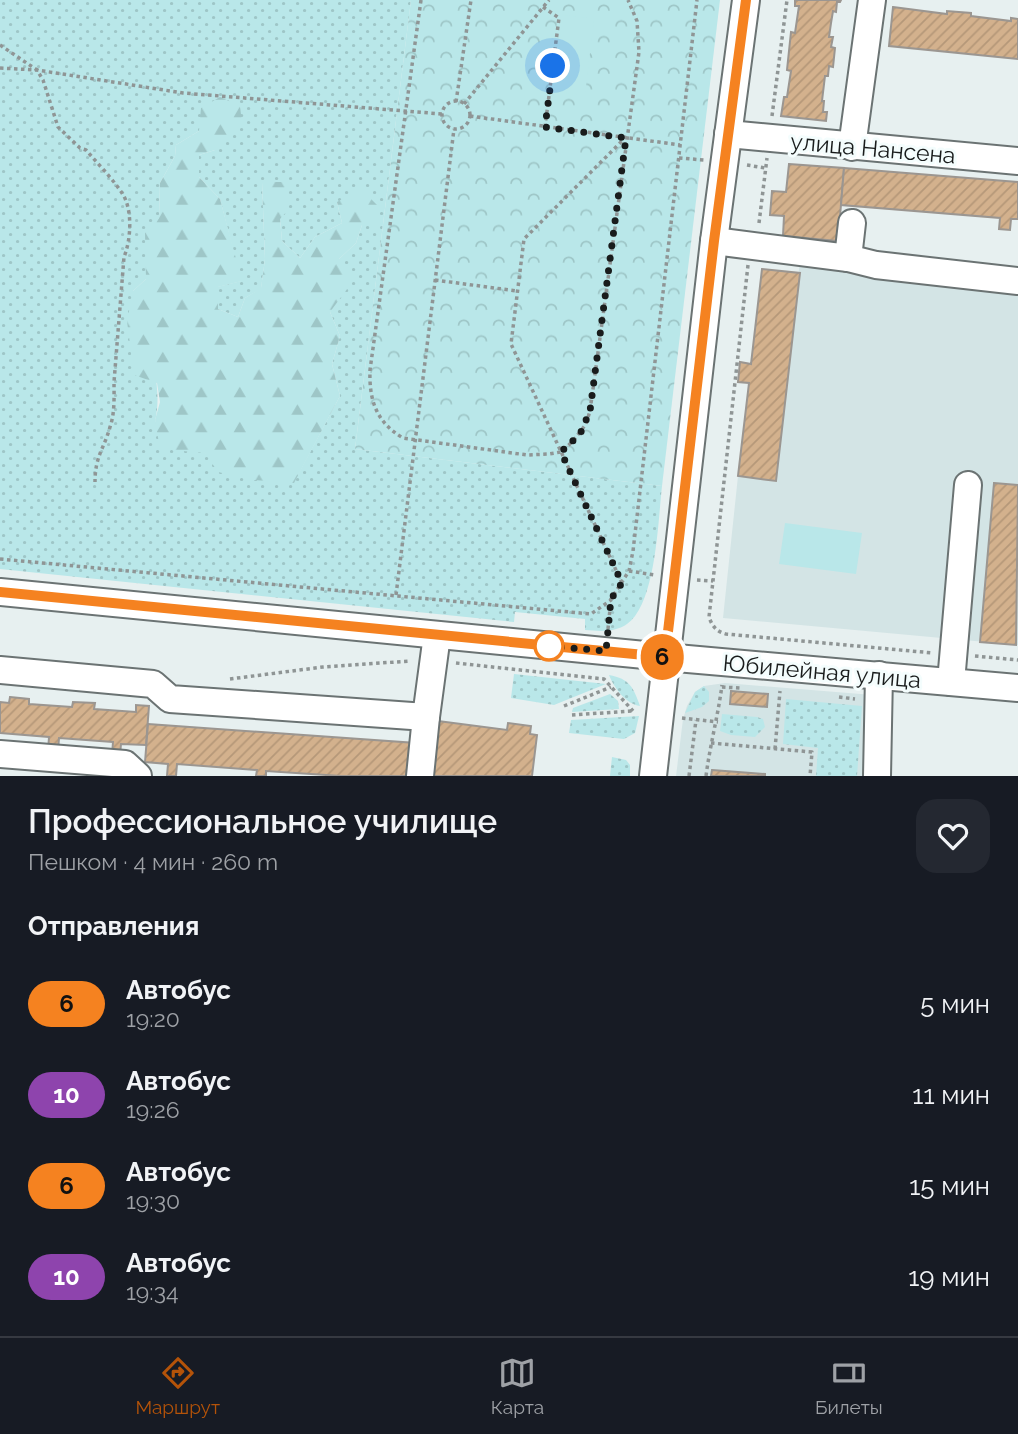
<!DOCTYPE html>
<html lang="ru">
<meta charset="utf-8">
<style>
:root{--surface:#171b24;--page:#242831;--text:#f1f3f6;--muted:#9ea1a6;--line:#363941;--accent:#b45309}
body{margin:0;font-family:Raleway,sans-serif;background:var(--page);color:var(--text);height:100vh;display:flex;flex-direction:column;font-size:26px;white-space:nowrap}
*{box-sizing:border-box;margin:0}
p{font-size:23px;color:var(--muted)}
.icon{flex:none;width:38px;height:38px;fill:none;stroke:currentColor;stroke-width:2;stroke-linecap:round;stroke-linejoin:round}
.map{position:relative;height:776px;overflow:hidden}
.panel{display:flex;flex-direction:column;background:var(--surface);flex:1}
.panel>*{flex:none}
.badge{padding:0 14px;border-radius:23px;font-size:24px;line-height:46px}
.you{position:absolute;width:35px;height:35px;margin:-18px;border:5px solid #fff;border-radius:50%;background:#1a73e8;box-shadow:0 0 0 10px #1a73e833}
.map>.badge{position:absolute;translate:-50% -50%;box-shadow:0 0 0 4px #fff}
h2{padding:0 28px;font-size:26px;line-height:63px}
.round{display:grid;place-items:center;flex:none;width:74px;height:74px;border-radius:21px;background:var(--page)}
.head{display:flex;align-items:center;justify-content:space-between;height:119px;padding:0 28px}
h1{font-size:33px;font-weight:600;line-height:52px}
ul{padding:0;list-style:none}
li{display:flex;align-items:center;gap:21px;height:91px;padding:0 28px}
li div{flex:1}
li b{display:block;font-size:26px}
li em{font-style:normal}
li .badge{min-width:77px;font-weight:700;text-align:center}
.menu{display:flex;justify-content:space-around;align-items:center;height:98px;border-top:2px solid var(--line);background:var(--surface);font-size:19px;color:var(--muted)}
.menu a{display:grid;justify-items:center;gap:4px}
.menu .current{color:var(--accent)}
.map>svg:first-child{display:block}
.built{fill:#d3e4e5}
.grass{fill:url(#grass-dots);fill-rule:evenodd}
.forest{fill:url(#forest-firs)}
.park{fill:url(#park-crowns)}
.pitch{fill:#b9e7e9}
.building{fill:url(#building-hatch);stroke:#9b9691;stroke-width:2}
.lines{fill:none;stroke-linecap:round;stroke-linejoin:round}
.minor-casing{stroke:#6b7373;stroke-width:30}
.path{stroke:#8f9595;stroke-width:3.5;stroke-dasharray:3.5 3.5;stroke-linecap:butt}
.minor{stroke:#fff;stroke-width:26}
.line-casing{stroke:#fff;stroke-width:16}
.line{stroke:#f58220;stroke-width:10}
.walk{stroke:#191c1c;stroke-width:7;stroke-dasharray:0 12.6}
.stop-dot{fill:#fff;stroke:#f58220;stroke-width:3.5}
.labels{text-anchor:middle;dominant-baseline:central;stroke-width:6;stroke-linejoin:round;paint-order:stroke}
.street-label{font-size:23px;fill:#191c1c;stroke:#f4fdfd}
</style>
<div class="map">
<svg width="1018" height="776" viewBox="0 0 1018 776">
<defs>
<pattern id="grass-dots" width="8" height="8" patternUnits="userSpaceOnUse" patternTransform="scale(1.75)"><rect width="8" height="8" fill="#b9e7e9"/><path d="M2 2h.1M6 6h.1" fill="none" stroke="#9ec6c7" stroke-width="1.8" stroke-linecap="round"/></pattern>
<pattern id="forest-firs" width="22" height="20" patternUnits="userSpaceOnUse" patternTransform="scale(1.75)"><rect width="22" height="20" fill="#b9e7e9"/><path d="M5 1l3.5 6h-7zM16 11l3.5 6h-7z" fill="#9ec6c7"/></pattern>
<pattern id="park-crowns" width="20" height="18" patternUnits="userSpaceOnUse" patternTransform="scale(1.75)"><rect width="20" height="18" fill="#b9e7e9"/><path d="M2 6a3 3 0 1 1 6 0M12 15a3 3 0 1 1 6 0" fill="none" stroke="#9ec6c7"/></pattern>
<pattern id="building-hatch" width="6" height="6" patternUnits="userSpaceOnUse" patternTransform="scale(1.75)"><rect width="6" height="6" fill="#d3b18d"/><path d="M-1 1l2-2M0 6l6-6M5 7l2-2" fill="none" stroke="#b59879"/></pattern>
</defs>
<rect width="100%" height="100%" fill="#e7f0f0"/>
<g class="built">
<polygon points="800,260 1018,286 1018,645 723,618 738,476 776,480"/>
<polygon points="725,683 873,695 864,776 676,776 683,719 687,706 695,692 704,686"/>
</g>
<g class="grass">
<path d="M0,0H411L355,449L662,486C658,521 656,604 627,624C614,633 599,631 585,630V619L515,612L514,622L0,569ZM199,131L215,150L199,155V177L220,199L241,281L217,287L218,309L238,317L245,298L261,289L265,259L262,182L280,219L282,241L300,258L315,237L342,223L337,202L362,225L356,243L339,259L330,312L340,336L332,364L340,396L294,482L205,453L155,421C165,381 143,330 133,291L146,279L159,218L160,183L175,156L176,145Z"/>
<polygon points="514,674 606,684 554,705 511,698"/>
<path d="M609,675C630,679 633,687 640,706C626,704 614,688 609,675Z"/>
<polygon points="704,686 709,692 709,701 702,707 685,713 695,692"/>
<polygon points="610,694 618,701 619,709 572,712 573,708"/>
<polygon points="786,699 862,706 857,776 816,776 818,748 783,744"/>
<polygon points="722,714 757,717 763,719 765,727 755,737 731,735 720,731"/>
<polygon points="639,716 635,733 624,739 569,733 571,720"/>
<polygon points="612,757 626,760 630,765 630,776 610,776"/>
</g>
<polygon class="forest" points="220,97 240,106 242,123 215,150 199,155 199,177 220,199 242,281 218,287 218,309 238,317 245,298 261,288 265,259 262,182 288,182 288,210 280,219 282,241 300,258 315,237 342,223 337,202 361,189 380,208 378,225 362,225 356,243 339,259 353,281 330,312 340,336 332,364 340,396 294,483 253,480 218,472 205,453 160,449 155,420 160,402 157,383 134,375 127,321 133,291 146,279 145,233 159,218 160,183 175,156 176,145 199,131 201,108"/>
<polygon class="park" points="411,0 720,0 662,486 355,449"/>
<g class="pitch">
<polygon points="558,14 594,19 585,95 548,91"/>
<polygon points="785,523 862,533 856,574 779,564"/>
</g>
<g class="building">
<polygon points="795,0 841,0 840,2 837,2 836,12 833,11 831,23 829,37 833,37 831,47 835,48 833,67 829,66 828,76 825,76 822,101 824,101 823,112 827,112 826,121 781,116 784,97 787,97 791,71 787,70 791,32 795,33 799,6 795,6"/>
<polygon points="893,7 947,14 947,11 971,13 971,16 1011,21 1011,18 1018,19 1018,59 889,46"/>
<polygon points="789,164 844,168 838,241 783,236 784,216 770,215 772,191 786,192"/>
<polygon points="844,168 1018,182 1018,219 1011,219 1010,230 999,229 1000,218 841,205"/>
<polygon points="762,269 800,273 776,481 738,476 749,383 738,382 740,362 751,364"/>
<polygon points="994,483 1018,485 1016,645 980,642"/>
<polygon points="731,691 768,694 767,707 730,704"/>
<polygon points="10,697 29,699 29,704 72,707 73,702 95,703 94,709 136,712 136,705 149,706 146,745 121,744 120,755 112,755 113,742 59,738 58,751 48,751 49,737 0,733 0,702 9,703"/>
<polygon points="438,721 507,730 508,723 531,726 530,734 537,735 532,776 430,776"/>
<polygon points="148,724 416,743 413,776 341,776 266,771 266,776 256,776 257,770 177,764 176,776 167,776 168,764 145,762"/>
<polygon points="712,770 765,774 765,776 711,776"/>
</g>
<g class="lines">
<defs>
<g id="minor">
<polyline points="728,134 1018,161"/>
<polyline points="852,147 872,0"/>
<polyline points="714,241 848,258 876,265 1018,281"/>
<polyline points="848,258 852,223"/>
<polyline points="0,592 665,657 1018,688"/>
<polyline points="0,670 153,684 170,699 426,717 437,635"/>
<polyline points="951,682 968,485"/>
<polyline points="0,754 125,764 138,776"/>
<polyline points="420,776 426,717"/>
<polyline points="653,776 714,241 746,0"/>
<polyline points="877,776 879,675"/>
</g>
</defs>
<use href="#minor" class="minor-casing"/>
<g class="path">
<path d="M421,0L370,370C369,400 376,422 403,438L527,455L549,454L561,452L573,441L586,424L590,411L639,52L637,21L628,0"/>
<polyline points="543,7 559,18 545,127"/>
<path d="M0,45L37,70L43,80L58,127L80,148L86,150C98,164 112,178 122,193C133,209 131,240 124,257L114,382C114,396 115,413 110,427C104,449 95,456 95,482"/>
<polyline points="0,68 37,70 183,93 442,114"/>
<circle cx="456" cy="115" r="14"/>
<polyline points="456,102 471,0"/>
<polyline points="464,104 549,0"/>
<polyline points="470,116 680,145"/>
<polyline points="772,116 787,0"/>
<polyline points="679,158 704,160"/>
<polyline points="747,165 765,168"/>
<polyline points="759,223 767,158"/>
<path d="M748,265L709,617C712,626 717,632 726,634L933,653"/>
<polyline points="435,280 517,291"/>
<polyline points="0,559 591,614 611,600"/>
<polyline points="629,571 655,575"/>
<polyline points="697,580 713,581"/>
<polyline points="622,583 511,344 524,239 624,139"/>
<polyline points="396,595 454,129"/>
<polyline points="608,629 611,599 629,571 633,551 697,0"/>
<polyline points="975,656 1018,660"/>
<polyline points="456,663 604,679 633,711"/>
<polyline points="230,679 323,667 410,661"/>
<polyline points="722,687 740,688"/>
<polyline points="839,697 855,699"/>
<polyline points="564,706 611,687"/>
<polyline points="572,715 632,711"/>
<polyline points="682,718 718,722"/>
<polyline points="711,743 812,752 810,776"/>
<polyline points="775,749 780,691"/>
<polyline points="689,776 696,720"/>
<path d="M706,776C710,745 718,716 722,685"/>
</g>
<use href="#minor" class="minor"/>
</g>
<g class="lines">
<defs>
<polyline id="line" points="0,592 665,657 714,241 746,0"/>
</defs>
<use href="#line" class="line-casing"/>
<use href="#line" class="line"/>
<polyline class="walk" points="549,646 606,651 611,599 622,583 561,452 580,434 590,411 626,138 545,127 553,66"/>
</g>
<circle class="stop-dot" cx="549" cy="646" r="14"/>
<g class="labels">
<g class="street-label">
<text transform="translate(873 148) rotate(5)">улица Нансена</text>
<text transform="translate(822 671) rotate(5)">Юбилейная улица</text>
</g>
</g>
</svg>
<div class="you" style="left:553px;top:66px"></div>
<b class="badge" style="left:662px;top:657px;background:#f58220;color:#111">6</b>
</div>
<section class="panel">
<div class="head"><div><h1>Профессиональное училище</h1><p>Пешком · 4 мин · 260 m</p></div><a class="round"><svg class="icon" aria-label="heart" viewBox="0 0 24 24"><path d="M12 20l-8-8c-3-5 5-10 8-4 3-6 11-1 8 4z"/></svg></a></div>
<h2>Отправления</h2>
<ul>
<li><span class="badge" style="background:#f58220;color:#111">6</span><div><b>Автобус</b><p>19:20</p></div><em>5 мин</em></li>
<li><span class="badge" style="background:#8e44ad;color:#fff">10</span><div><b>Автобус</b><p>19:26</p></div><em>11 мин</em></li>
<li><span class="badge" style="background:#f58220;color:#111">6</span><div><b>Автобус</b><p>19:30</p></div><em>15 мин</em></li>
<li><span class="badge" style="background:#8e44ad;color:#fff">10</span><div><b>Автобус</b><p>19:34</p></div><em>19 мин</em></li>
</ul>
</section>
<nav class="menu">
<a class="current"><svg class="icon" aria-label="directions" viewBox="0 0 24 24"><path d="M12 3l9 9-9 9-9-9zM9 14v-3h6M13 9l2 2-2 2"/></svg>Маршрут</a>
<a><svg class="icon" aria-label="map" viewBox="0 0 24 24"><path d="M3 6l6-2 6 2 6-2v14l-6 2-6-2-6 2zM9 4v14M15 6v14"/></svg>Карта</a>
<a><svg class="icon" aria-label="tickets" viewBox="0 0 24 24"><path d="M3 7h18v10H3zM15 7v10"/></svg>Билеты</a>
</nav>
